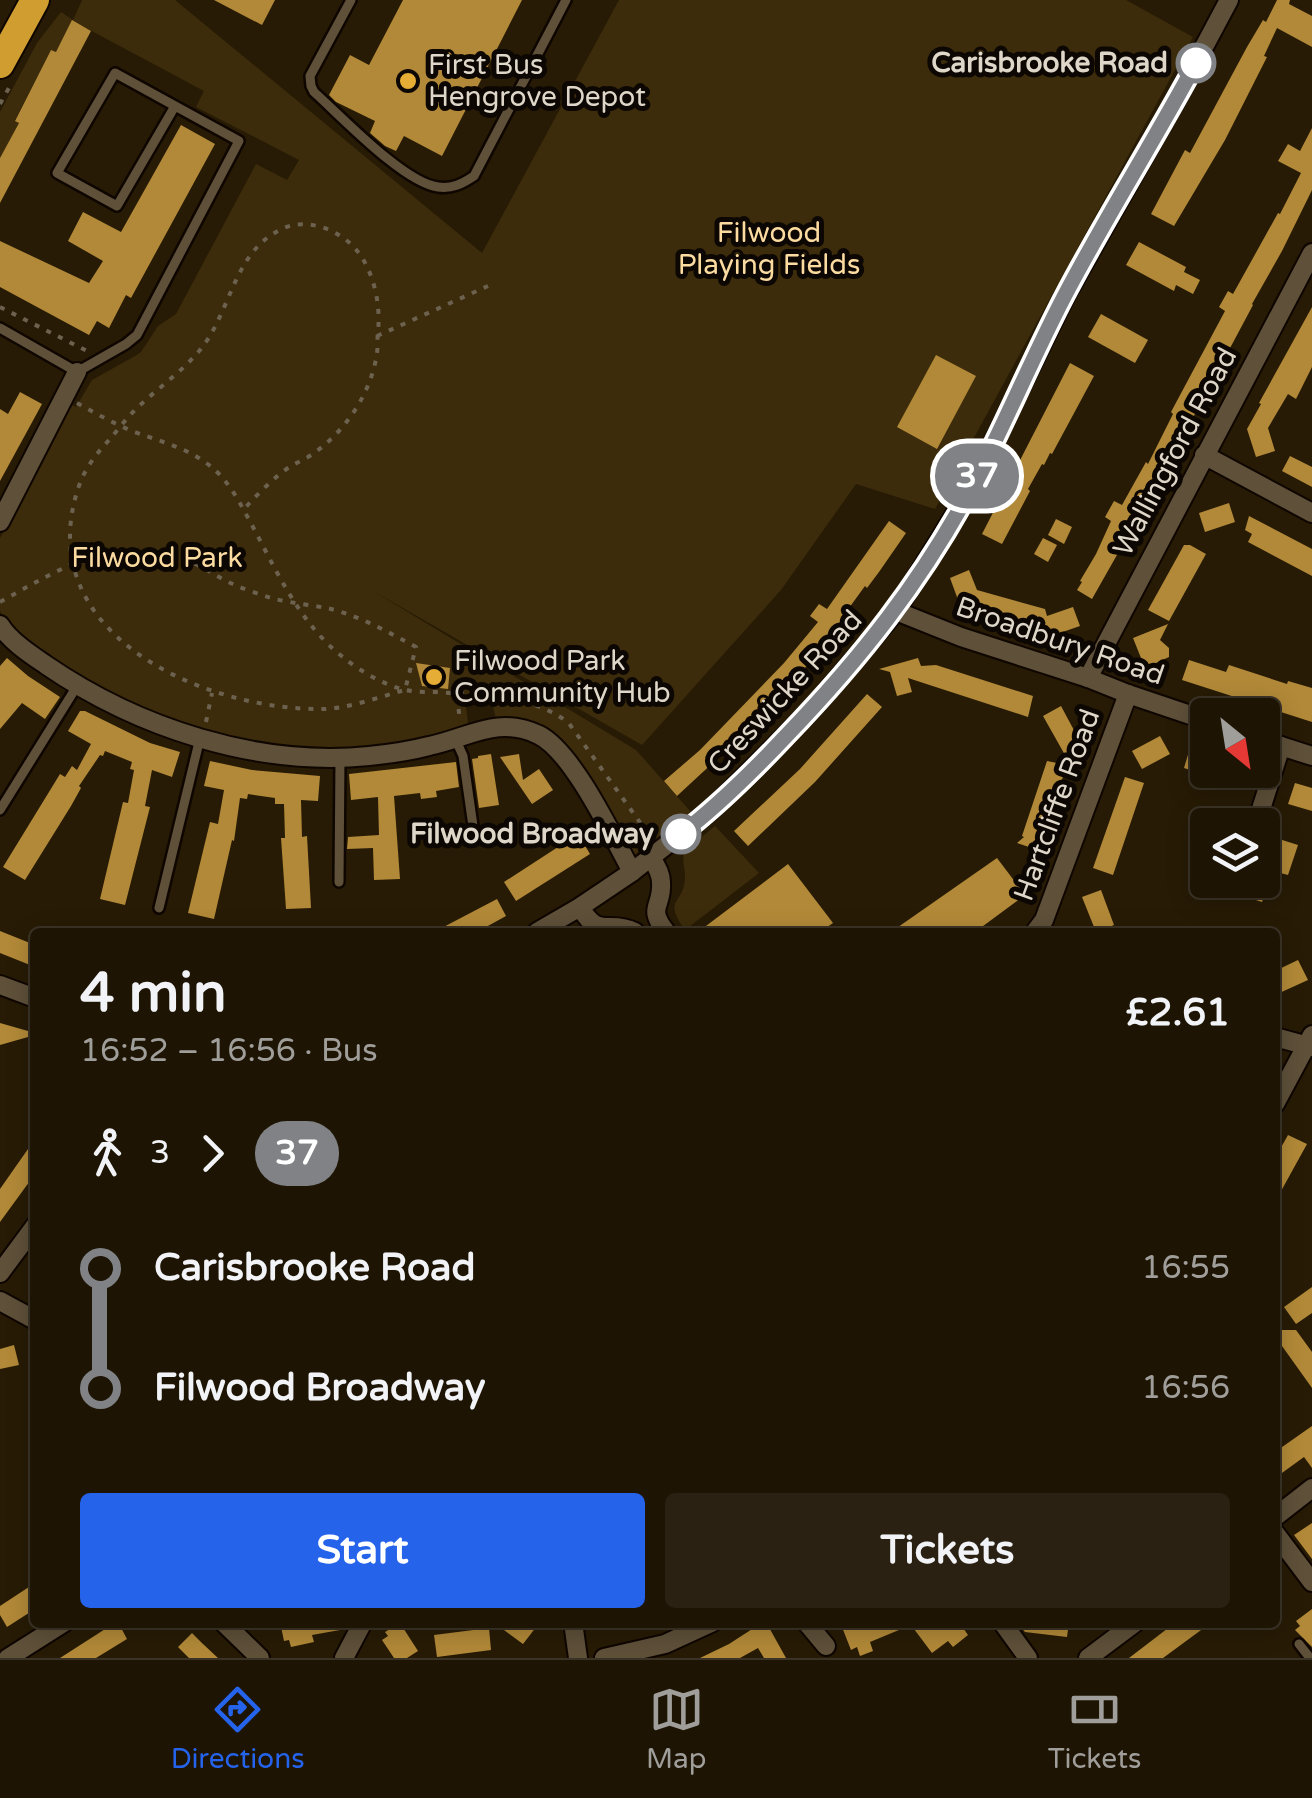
<!DOCTYPE html>
<meta charset="utf-8">
<style>
:root{--surface:#1d1404;--page:#2a2113;--text:#f1f3f6;--muted:#a09e9a;--line:#3b3326;--accent:#2563eb}
body{margin:0;font-family:"Varela Round",sans-serif;background:var(--page);color:var(--text);height:100vh;display:flex;flex-direction:column;font-size:38px;white-space:nowrap}
*{box-sizing:border-box;margin:0}
p{font-size:32px;color:var(--muted)}
.icon{flex:none;width:55px;height:55px;fill:none;stroke:currentColor;stroke-width:2;stroke-linecap:round;stroke-linejoin:round}
.map{position:relative;flex:1;overflow:hidden}
.panel{position:absolute;left:30px;top:928px;width:1250px;height:700px;display:flex;flex-direction:column;background:var(--surface);border-radius:10px;box-shadow:0 5px 25px #0003,0 0 0 2px var(--line)}
.panel>*{flex:none}
.badge{padding:0 20px;border-radius:32px;font-size:35px;line-height:65px}
.needle{width:65px;rotate:150deg}
.buttons{position:absolute;left:1190px;top:698px;display:grid;gap:20px}
.buttons a{display:grid;place-items:center;width:90px;height:90px;border-radius:10px;background:var(--surface);box-shadow:0 5px 25px #0003,0 0 0 2px var(--line);font-size:50px}
.map>.badge{position:absolute;translate:-50% -50%;box-shadow:0 0 0 5px #fff}
.legs{display:flex;align-items:center;gap:15px;height:110px;padding:0 50px;font-size:32px}
.legs p{margin-inline-start:auto}
.headline{display:flex;align-items:center;justify-content:space-between;height:170px;padding:0 50px}
h1{font-size:55px;font-weight:800;line-height:75px}
.primary-button{display:flex;gap:20px;margin-top:auto;padding:20px 50px}
.primary-button a{flex:1;height:115px;border-radius:10px;background:var(--accent);color:#fff;font-size:40px;font-weight:800;line-height:115px;text-align:center}
.primary-button a+a{background:var(--page);color:var(--text)}
ul{padding:0 50px;list-style:none}
li{display:flex;align-items:center;gap:35px;height:120px;font-size:38px}
li i{display:grid;place-items:center;width:15px;height:100%;margin:0 12px;background:currentColor}
li i::after{content:'';width:25px;height:25px;margin:-12px;border:8px solid;border-radius:50%;background:var(--surface)}
li p{margin-inline-start:auto}
li:first-child i{background:linear-gradient(#0000 50%,currentColor 0)}
li:last-child i{background:linear-gradient(currentColor 50%,#0000 0)}
.dock{display:flex;justify-content:space-around;align-items:center;height:140px;border-top:2px solid var(--line);background:var(--surface);font-size:28px;color:var(--muted)}
.dock a{display:grid;justify-items:center;gap:5px}
.dock .selected{color:var(--accent)}
.map>svg:first-child{display:block}
.green{fill:#3c2c0b}
.building{fill:#b28938}
.lines{fill:none;stroke-linecap:round;stroke-linejoin:round}
.service-casing{stroke:#0f0600;stroke-width:14}
.minor-casing{stroke:#0f0600;stroke-width:22}
.trunk-casing{stroke:#0f0600;stroke-width:32}
.path{stroke:#6c624f;stroke-width:4;stroke-dasharray:5 8;stroke-linecap:butt}
.service{stroke:#5e5039;stroke-width:9}
.minor{stroke:#5e5039;stroke-width:18}
.trunk{stroke:#d09d30;stroke-width:28}
.line-1-casing{stroke:#fff;stroke-width:22}
.line-1{stroke:#808285;stroke-width:15}
.stop-1-dot{fill:#fff;stroke:#808285;stroke-width:5}
.poi-dot{fill:#e6ad36;stroke:#0c0702;stroke-width:4}
.labels{text-anchor:middle;dominant-baseline:central;stroke-width:10;stroke-linejoin:round;paint-order:stroke}
.stop-label{font-size:28px;font-weight:bold;fill:#ded7c9;stroke:#0c0702;text-anchor:end}
.poi-label{font-size:28px;fill:#ded7c9;stroke:#0c0702;text-anchor:start}
.park-label{font-size:28px;fill:#fcdba0;stroke:#0c0702}
.street-label{font-size:28px;fill:#ded7c9;stroke:#0c0702}
</style>
<div class="map">
<svg width="1312" height="1658" viewBox="0 0 1312 1658">
<rect width="100%" height="100%" fill="#271b05"/>
<g class="green">
<path d="M82,0H175L482,253L619,0H1126L1193,37L935,509L856,484L781,590L642,745L373,591L636,750L691,812L630,858C613,826 577,749 549,732C532,721 516,719 496,719L492,701L466,706L468,724L434,738L393,746L337,750L275,747L237,740L136,711L82,683L23,639L5,620L0,611V538L70,404L76,407L92,380L135,356L141,352L158,326L176,314L256,164L287,180L299,160L196,107L204,91L73,21L56,52L51,50L15,120L19,123L0,158V112L37,43L61,12L73,20Z"/>
<path d="M715,826L759,873L685,930C662,897 684,906 685,877C685,867 682,862 684,852Z"/>
</g>
<g class="building">
<polygon points="214,0 275,0 262,25"/>
<polygon points="403,0 522,0 442,156 404,136 396,151 385,146 370,133 375,121 336,102 329,95 350,55 369,65"/>
<polygon points="1277,0 1290,0 1289,4 1312,16 1312,47 1277,28 1264,56 1267,57 1225,140 1174,226 1151,214 1185,150 1190,153 1247,47 1263,20 1266,22"/>
<polygon points="72,20 91,31 0,203 0,158 19,123 15,121 51,50 56,52"/>
<polygon points="181,125 215,144 131,298 126,295 109,328 97,321 89,335 0,287 0,241 89,283 103,261 68,241 83,212 121,232"/>
<polygon points="1312,128 1312,190 1282,251 1252,304 1253,305 1164,472 1092,599 1077,590 1082,582 1080,581 1096,554 1111,521 1105,517 1114,501 1122,505 1146,462 1148,464 1173,414 1171,412 1225,311 1219,307 1228,291 1233,294 1278,213 1280,214 1301,173 1278,161 1288,144 1300,151"/>
<polygon points="1139,242 1186,267 1184,272 1200,280 1193,294 1176,285 1174,291 1126,265"/>
<polygon points="1312,307 1312,367 1296,399 1288,394 1268,428 1275,451 1256,457 1247,429 1261,404 1259,403"/>
<polygon points="1101,314 1148,340 1135,363 1088,337"/>
<polygon points="936,355 976,376 937,449 897,427"/>
<polygon points="1070,363 1094,376 1052,454 1050,453 1044,465 1042,464 1028,489 1030,491 1002,544 982,534"/>
<polygon points="20,392 42,404 0,481 0,409 8,414"/>
<polygon points="1290,456 1312,467 1312,487 1282,471"/>
<polygon points="1229,503 1235,522 1205,532 1199,513"/>
<polygon points="1249,516 1312,549 1312,576 1248,542 1252,534 1245,530"/>
<polygon points="1056,519 1072,527 1064,544 1048,535"/>
<polygon points="889,521 906,533 879,572 867,588 865,586 841,619 843,620 828,642 757,722 677,796 664,781 700,750 784,663 818,622 810,616 819,604 827,609"/>
<polygon points="1043,538 1057,545 1048,562 1034,554"/>
<polygon points="1184,545 1190,545 1206,554 1169,621 1148,610"/>
<polygon points="969,570 977,590 1045,609 1047,616 1073,607 1080,626 1054,635 976,611 964,616 950,578"/>
<polygon points="1168,624 1160,640 1169,648 1169,657 1145,668 1133,638"/>
<polygon points="7,658 28,676 60,697 45,719 22,703 0,729 0,666"/>
<polygon points="918,658 921,666 936,665 1033,696 1028,717 908,678 912,692 897,696 890,672 879,669"/>
<polygon points="1189,660 1226,672 1229,665 1287,684 1288,681 1312,688 1312,722 1182,680"/>
<polygon points="416,663 450,668 448,689 422,686"/>
<polygon points="867,694 882,707 815,782 748,846 734,831 800,769"/>
<polygon points="1061,706 1076,734 1072,736 1078,748 1065,755 1043,716"/>
<polygon points="80,711 85,711 150,743 180,752 172,777 152,770 145,806 150,807 125,905 100,899 123,802 128,803 134,770 130,769 132,762 105,751 103,756 100,755 79,786 81,788 71,806 25,880 3,867 60,774 65,777 72,766 77,770 91,744 68,731"/>
<polygon points="1160,736 1170,754 1142,769 1132,751"/>
<polygon points="1190,748 1208,753 1208,770 1245,770 1240,786 1184,768"/>
<polygon points="491,754 499,805 479,808 472,759 478,758 478,756"/>
<polygon points="519,754 523,780 539,769 553,790 532,804 500,757"/>
<polygon points="210,761 252,770 320,776 318,801 301,800 302,837 307,836 311,908 286,909 281,838 285,838 284,804 275,804 275,798 248,794 247,799 240,798 234,841 232,840 214,919 188,913 210,822 218,824 224,790 204,786"/>
<polygon points="1047,761 1067,765 1038,850 1017,843 1024,837 1022,836"/>
<polygon points="456,762 459,787 436,791 437,797 421,799 420,793 394,796 400,879 374,880 373,848 347,849 348,837 379,835 378,797 351,800 349,774"/>
<polygon points="1125,777 1144,783 1113,875 1093,868"/>
<polygon points="1295,783 1312,788 1312,811 1288,804"/>
<polygon points="578,834 590,854 516,901 504,882"/>
<polygon points="1279,839 1298,845 1288,875 1269,870"/>
<polygon points="997,858 1025,895 975,932 891,932"/>
<polygon points="788,864 833,923 820,932 698,932"/>
<polygon points="1205,880 1269,880 1262,902 1204,883"/>
<polygon points="1101,890 1114,925 1096,932 1082,897"/>
<polygon points="497,899 506,916 477,932 434,932"/>
<polygon points="0,931 35,945 35,967 0,953"/>
<polygon points="1298,960 1308,980 1275,995 1275,971"/>
<polygon points="0,1023 35,1033 35,1035 0,1045"/>
<polygon points="1288,1135 1307,1144 1275,1202 1275,1158"/>
<polygon points="35,1139 35,1174 0,1222 0,1189"/>
<polygon points="1312,1287 1312,1313 1296,1324 1284,1307"/>
<polygon points="1277,1330 1296,1330 1312,1352 1312,1388 1277,1339"/>
<polygon points="14,1345 19,1365 0,1369 0,1349"/>
<polygon points="1312,1426 1312,1468 1304,1457 1275,1478 1275,1452"/>
<polygon points="1312,1523 1312,1559 1294,1535"/>
<polygon points="35,1583 35,1609 7,1627 0,1615 0,1606"/>
<polygon points="1312,1609 1312,1647 1295,1630 1300,1626 1296,1621"/>
<polygon points="280,1622 339,1622 340,1630 312,1635 314,1642 291,1647 289,1640 284,1641"/>
<polygon points="530,1622 540,1622 523,1644 500,1627"/>
<polygon points="763,1622 766,1622 786,1658 764,1658 758,1648 740,1658 700,1658 729,1644"/>
<polygon points="840,1622 959,1622 968,1635 953,1647 948,1641 932,1653 911,1625 870,1642 873,1651 860,1656 857,1647 851,1650"/>
<polygon points="1021,1622 1069,1622 1067,1637 1025,1632 1021,1627"/>
<polygon points="1176,1622 1212,1622 1163,1658 1129,1658"/>
<polygon points="400,1623 418,1651 407,1658 394,1658 382,1640 388,1636 385,1632"/>
<polygon points="113,1624 119,1624 127,1639 96,1658 60,1658"/>
<polygon points="489,1628 491,1650 437,1657 434,1635"/>
<polygon points="192,1633 203,1644 218,1658 189,1658 178,1647"/>
</g>
<g class="lines">
<defs>
<g id="service">
<path d="M351,0L310,76L311,86L314,92C341,116 404,183 438,187C452,189 462,184 474,176L566,0"/>
<polyline points="0,328 77,372 126,344 137,335 239,141 115,73 57,173 117,206 175,106"/>
<polyline points="455,738 463,756 473,826"/>
<polyline points="0,810 77,686"/>
<polyline points="339,882 340,758"/>
<polyline points="159,908 200,738"/>
<polyline points="1299,1644 1310,1658"/>
</g>
<g id="minor">
<polyline points="1204,455 1312,513"/>
<polyline points="0,522 77,372"/>
<polyline points="896,611 961,637 1088,678 1128,694 1208,721"/>
<path d="M0,625C10,641 30,654 46,665C138,728 257,767 369,756C389,754 410,751 429,746C469,738 497,715 539,735C573,752 613,837 632,872"/>
<polyline points="1088,678 1312,253"/>
<polyline points="1262,740 1312,756"/>
<polyline points="1256,825 1281,746"/>
<path d="M651,857C656,866 661,873 661,882C663,908 646,906 666,932"/>
<path d="M580,907C599,940 608,919 635,932"/>
<polyline points="537,932 580,907 632,872 710,811 811,710 896,611 971,488 1066,295 1180,92 1229,0"/>
<polyline points="1035,932 1044,920 1128,694"/>
<polyline points="0,985 35,998"/>
<polyline points="1275,1037 1312,1047"/>
<polyline points="1275,1104 1312,1035"/>
<polyline points="0,1273 35,1226"/>
<polyline points="0,1301 35,1320"/>
<polyline points="1275,1517 1312,1488"/>
<polyline points="1275,1533 1312,1582"/>
<polyline points="223,1622 260,1658"/>
<polyline points="573,1622 578,1658"/>
<polyline points="806,1622 826,1646"/>
<polyline points="1002,1622 1028,1658"/>
<polyline points="8,1658 65,1622"/>
<polyline points="344,1658 363,1622"/>
<polyline points="604,1658 665,1644 713,1622"/>
<polyline points="1088,1658 1136,1622"/>
</g>
<polyline id="trunk" points="0,64 35,0"/>
</defs>
<use href="#service" class="service-casing"/>
<use href="#minor" class="minor-casing"/>
<use href="#trunk" class="trunk-casing"/>
<g class="path">
<polyline points="0,104 10,86"/>
<polyline points="0,307 89,352"/>
<polyline points="377,336 488,286"/>
<path d="M77,403C95,413 113,423 132,431C164,443 195,449 220,475C234,490 243,509 253,527C278,574 301,625 344,658C360,671 384,685 405,690C415,692 426,692 436,692C484,696 526,693 568,722L644,828L647,840"/>
<path d="M0,602C60,569 117,531 187,560C204,567 218,578 235,585C246,590 259,594 271,598C290,603 312,605 331,609C362,617 388,632 416,647L405,690C379,697 350,708 324,709C203,711 26,632 80,483C86,467 97,453 109,440C117,431 125,420 134,411C155,390 181,373 200,350C232,311 233,250 284,228C307,218 336,229 353,246C373,267 381,303 378,331C377,338 378,346 377,353C371,395 343,435 308,457C301,461 294,464 288,468C271,480 257,495 244,509"/>
<polyline points="457,696 460,721"/>
<polyline points="206,722 212,693"/>
</g>
<use href="#service" class="service"/>
<use href="#minor" class="minor"/>
<use href="#trunk" class="trunk"/>
</g>
<g class="lines">
<defs>
<path id="line-1" d="M681,834C719,805 753,771 786,736C861,658 921,582 972,487C1005,424 1032,358 1065,295C1106,217 1154,141 1196,63"/>
</defs>
<use href="#line-1" class="line-1-casing"/>
<use href="#line-1" class="line-1"/>
</g>
<g class="stop-1-dot">
<circle cx="1196" cy="63" r="18"/>
<circle cx="681" cy="834" r="18"/>
</g>
<g class="poi-dot">
<circle cx="408" cy="81" r="10"/>
<circle cx="434" cy="677" r="10"/>
</g>
<g class="labels">
<g class="stop-label">
<text x="1168" y="63">Carisbrooke Road</text>
<text x="654" y="834">Filwood Broadway</text>
</g>
<g class="poi-label">
<text x="428" y="65">First Bus<tspan x="428" dy="32">Hengrove Depot</tspan></text>
<text x="454" y="661">Filwood Park<tspan x="454" dy="32">Community Hub</tspan></text>
</g>
<g class="park-label">
<text x="769" y="233">Filwood<tspan x="769" dy="32">Playing Fields</tspan></text>
<text x="157" y="558">Filwood Park</text>
</g>
<g class="street-label">
<text transform="translate(1175 452) rotate(-62)">Wallingford Road</text>
<text transform="translate(1060 641) rotate(19)">Broadbury Road</text>
<text transform="translate(785 692) rotate(-47)">Creswicke Road</text>
<text transform="translate(1057 805) rotate(-70)">Hartcliffe Road</text>
</g>
</g>
</svg>
<div class="buttons">
<a><svg class="needle" viewBox="-14 -14 28 28"><path d="M0-13l5 13h-10z" fill="#e53935"/><path d="M0 13l5-13h-10z" fill="#a09e9a"/></svg></a>
<a><svg class="icon" aria-label="layers" viewBox="0 0 24 24"><path d="M12 4l9 5-9 5-9-5zM3 14l9 5 9-5"/></svg></a>
</div>
<b class="badge" style="left:977px;top:476px;background:#808285;color:#fff">37</b>
<section class="panel">
<div class="headline"><div><h1>4 min</h1><p>16:52 – 16:56 · Bus</p></div><b>£2.61</b></div>
<div class="legs"><svg class="icon" aria-label="walk" viewBox="0 0 24 24"><circle cx="13" cy="4" r="2"/><path d="M13 8l-2 6 4 7M11 14l-3 7M7 12l3-4h3l4 4"/></svg>3<svg class="icon" aria-label="forward" viewBox="0 0 24 24"><path d="M9 5l7 7-7 7"/></svg><b class="badge" style="background:#808285;color:#fff">37</b></div>
<ul>
<li><i style="color:#808285"></i><b>Carisbrooke Road</b><p>16:55</p></li>
<li><i style="color:#808285"></i><b>Filwood Broadway</b><p>16:56</p></li>
</ul>
<div class="primary-button"><a>Start</a><a>Tickets</a></div>
</section>
</div>
<nav class="dock">
<a class="selected"><svg class="icon" aria-label="directions" viewBox="0 0 24 24"><path d="M12 3l9 9-9 9-9-9zM9 14v-3h6M13 9l2 2-2 2"/></svg>Directions</a>
<a><svg class="icon" aria-label="map" viewBox="0 0 24 24"><path d="M3 6l6-2 6 2 6-2v14l-6 2-6-2-6 2zM9 4v14M15 6v14"/></svg>Map</a>
<a><svg class="icon" aria-label="tickets" viewBox="0 0 24 24"><path d="M3 7h18v10H3zM15 7v10"/></svg>Tickets</a>
</nav>
